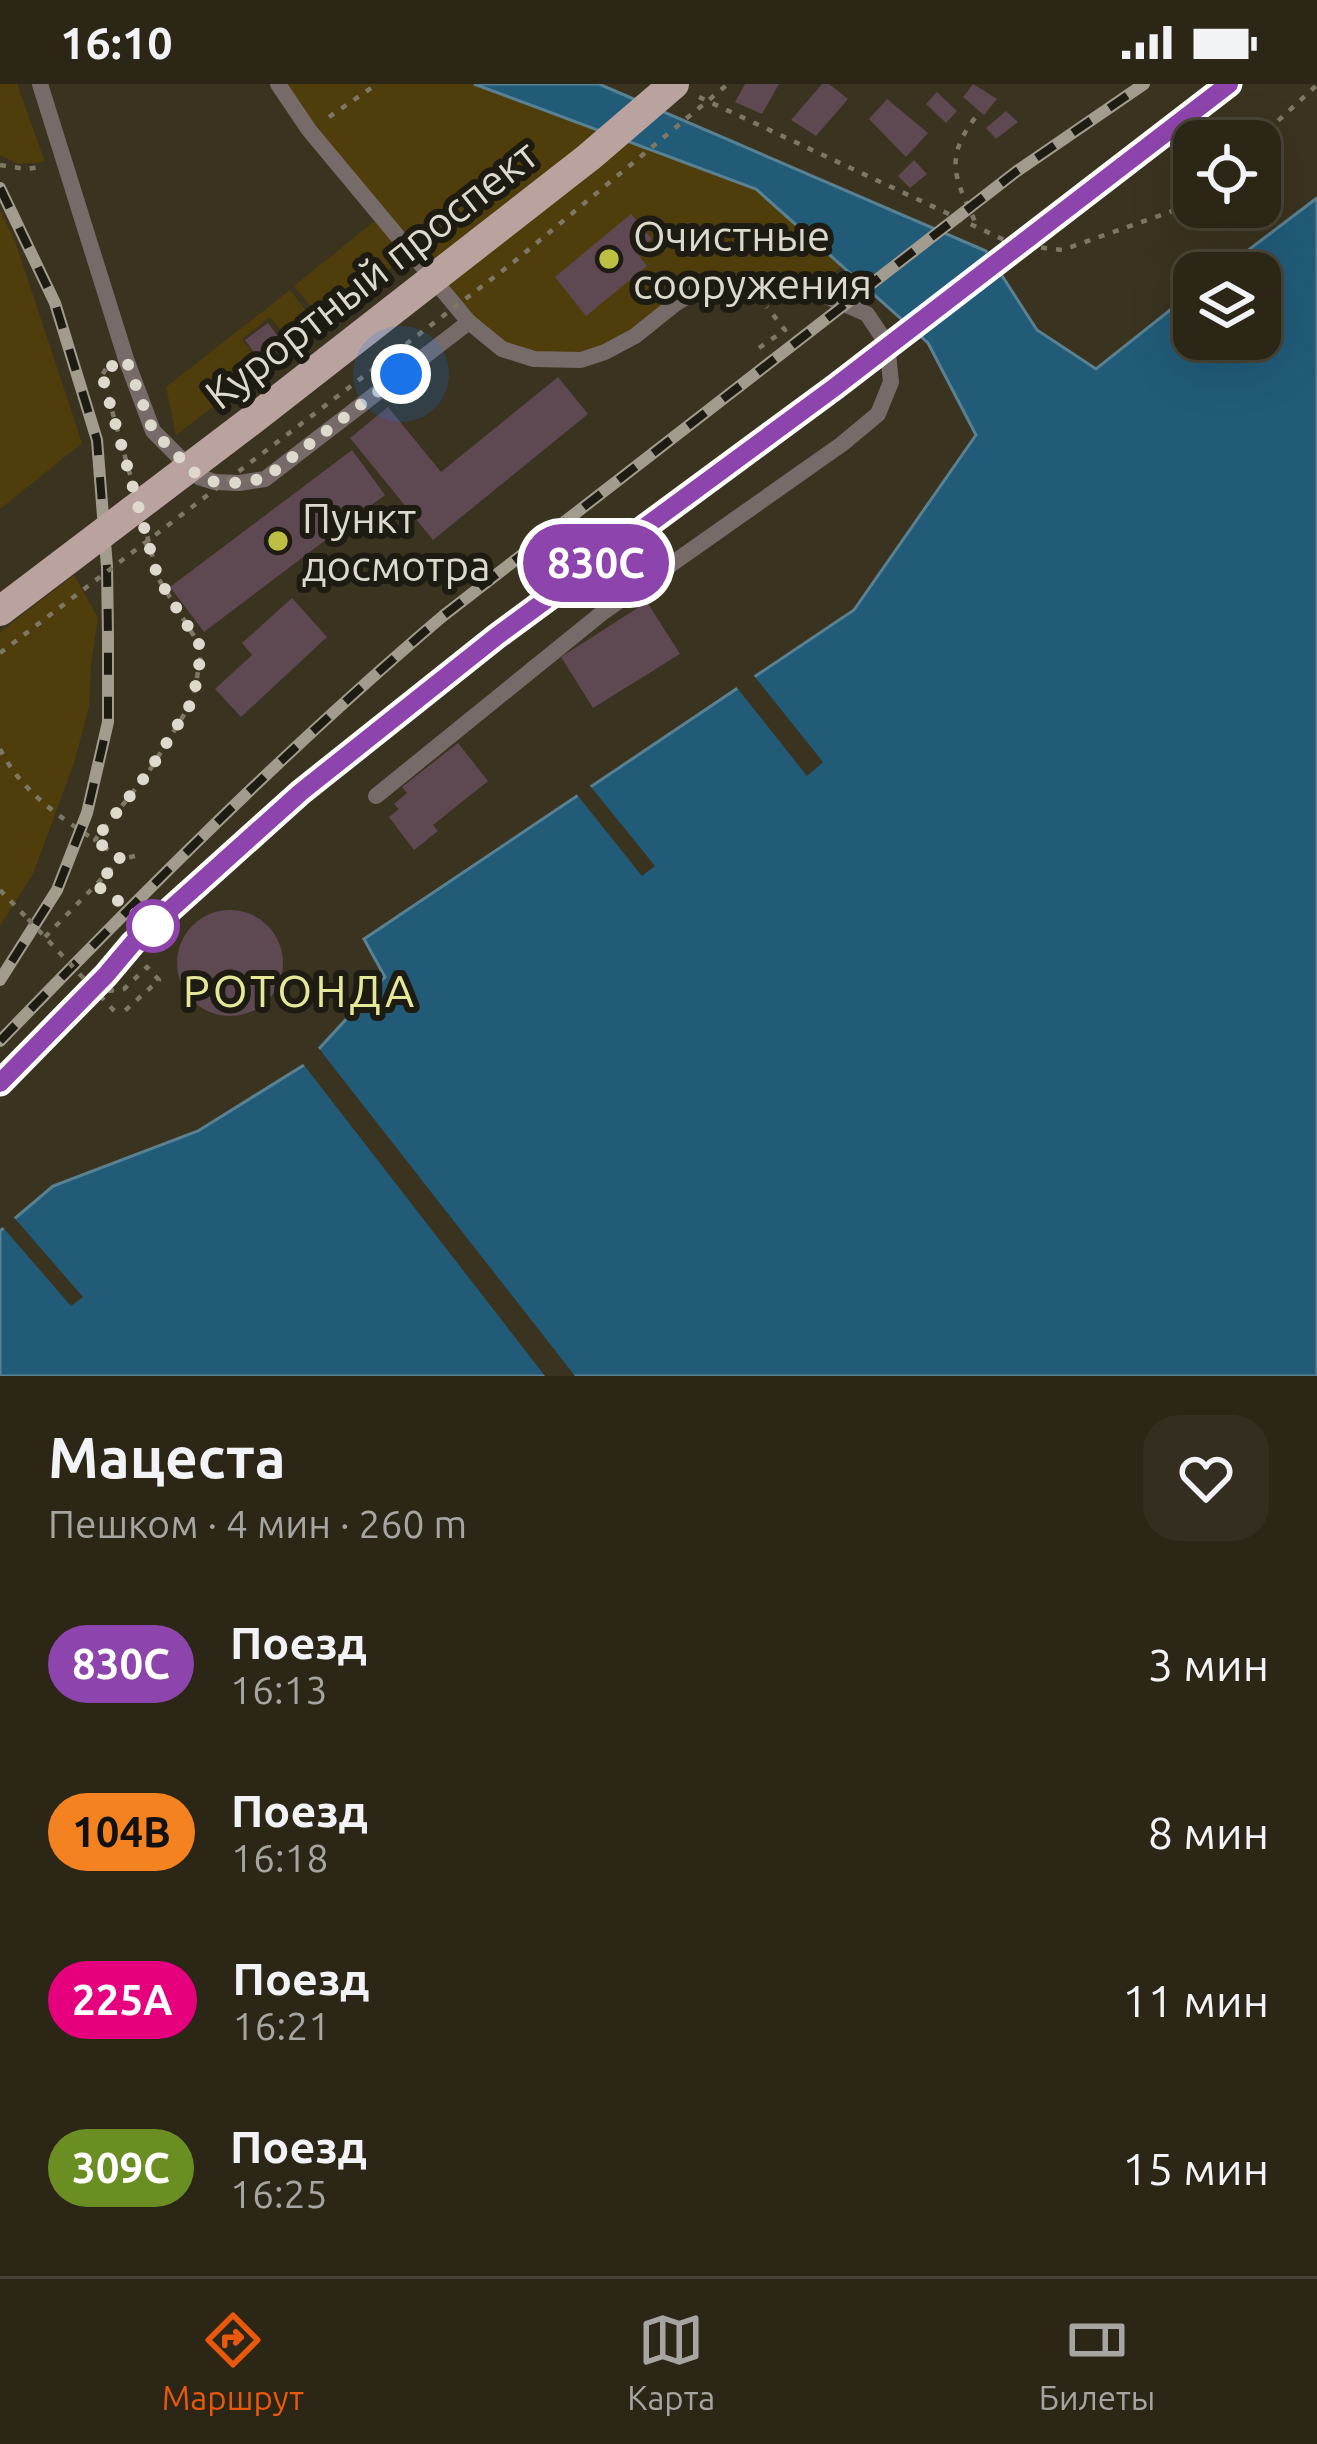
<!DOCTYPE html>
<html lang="ru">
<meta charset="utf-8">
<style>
:root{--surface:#2c2617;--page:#342e20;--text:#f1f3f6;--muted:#a6a5a1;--line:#484336;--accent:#ea580c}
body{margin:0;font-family:Ubuntu,sans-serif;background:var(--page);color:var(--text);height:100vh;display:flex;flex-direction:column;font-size:45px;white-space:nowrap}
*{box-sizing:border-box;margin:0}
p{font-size:39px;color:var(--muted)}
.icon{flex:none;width:66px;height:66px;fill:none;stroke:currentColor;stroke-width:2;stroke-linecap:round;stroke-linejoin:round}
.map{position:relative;height:1292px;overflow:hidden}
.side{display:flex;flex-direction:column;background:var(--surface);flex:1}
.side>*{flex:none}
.badge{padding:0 24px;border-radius:39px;font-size:42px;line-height:78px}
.tools{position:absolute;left:1173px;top:36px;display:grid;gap:24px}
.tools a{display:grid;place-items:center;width:108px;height:108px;border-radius:24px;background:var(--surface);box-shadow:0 12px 48px #0002,0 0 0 3px var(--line);font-size:60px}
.you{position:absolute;width:60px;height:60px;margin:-30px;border:9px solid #fff;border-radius:50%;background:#1a73e8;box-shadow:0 0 0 18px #1a73e833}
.map>.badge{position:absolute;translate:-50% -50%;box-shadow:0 0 0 6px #fff}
.round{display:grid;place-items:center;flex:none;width:126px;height:126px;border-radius:36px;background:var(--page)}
.head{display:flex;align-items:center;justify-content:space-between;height:204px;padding:0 48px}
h1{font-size:57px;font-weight:700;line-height:90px}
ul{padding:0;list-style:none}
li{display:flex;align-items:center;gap:36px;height:168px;padding:0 48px}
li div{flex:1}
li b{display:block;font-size:45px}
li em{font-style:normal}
li .badge{min-width:132px;font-weight:700;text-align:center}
.status{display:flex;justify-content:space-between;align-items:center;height:84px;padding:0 60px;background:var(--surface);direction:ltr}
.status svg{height:33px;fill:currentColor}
.dock{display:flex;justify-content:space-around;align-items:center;height:168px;border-top:3px solid var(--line);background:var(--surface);font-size:33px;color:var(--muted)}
.dock a{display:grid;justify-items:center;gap:6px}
.dock .active{color:var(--accent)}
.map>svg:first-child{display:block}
.green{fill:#4f3e0b}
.water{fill:#215b78;stroke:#598192;stroke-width:3}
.pier{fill:#3a331f}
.building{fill:#5e4852}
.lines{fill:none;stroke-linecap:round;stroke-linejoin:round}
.path{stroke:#7d7766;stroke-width:4.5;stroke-dasharray:6 9;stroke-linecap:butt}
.lane{stroke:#776b6a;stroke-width:16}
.rail-casing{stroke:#a19c8d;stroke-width:12}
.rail{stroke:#1e1b12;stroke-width:8;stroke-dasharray:22;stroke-linecap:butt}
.path-bridge{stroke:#7d7766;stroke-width:4.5;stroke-dasharray:6 9;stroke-linecap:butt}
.primary-bridge{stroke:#baa39f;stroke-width:30}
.line-casing{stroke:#fff;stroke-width:27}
.line{stroke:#8e44ad;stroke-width:18}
.walk{stroke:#ddd9cd;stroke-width:12;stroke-dasharray:0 21.6}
.poi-dot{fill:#bdbf43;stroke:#1e1b12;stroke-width:4.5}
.stop-dot{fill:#fff;stroke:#8e44ad;stroke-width:6}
.labels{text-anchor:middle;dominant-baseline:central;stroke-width:12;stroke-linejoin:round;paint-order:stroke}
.poi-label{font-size:42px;fill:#ddd9cd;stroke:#1e1b12;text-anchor:start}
.street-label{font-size:42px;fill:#ddd9cd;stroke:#1e1b12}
.neighbourhood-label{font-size:45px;letter-spacing:3px;fill:#e5e899;stroke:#1e1b12}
</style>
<div class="status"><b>16:10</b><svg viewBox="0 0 49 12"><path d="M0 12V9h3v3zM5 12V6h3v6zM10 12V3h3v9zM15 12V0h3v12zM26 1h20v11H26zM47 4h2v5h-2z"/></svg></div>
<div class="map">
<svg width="1317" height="1292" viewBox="0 0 1317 1292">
<rect width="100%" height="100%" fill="#3a331f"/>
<g class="green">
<polygon points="0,0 17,0 45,78 18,80 0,71"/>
<polygon points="278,0 474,0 756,105 843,181 814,207 717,203 581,276 502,265 415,164 324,238 294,202 386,128"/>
<polygon points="0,126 15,157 82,359 0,425"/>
<polygon points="290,206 318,242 293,261 270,233 242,255 264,284 176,351 166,303"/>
<polygon points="74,491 98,534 91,581 89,623 74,679 33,790 0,842 0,548"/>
</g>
<polygon class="water" points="474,0 599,0 986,167 1037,246 1096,285 1194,207 1194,255 1260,255 1260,189 1218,189 1317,114 1317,1292 0,1292 0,1147 53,1102 198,1047 304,981 385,893 364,855 854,526 976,351 928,259 756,105"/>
<g class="pier">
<polygon points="751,588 823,678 807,692 734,600"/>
<polygon points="587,698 655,782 642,792 574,707"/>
<polygon points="316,961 320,966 575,1292 545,1292 300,976"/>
<polygon points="11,1130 83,1213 71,1222 0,1140"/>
</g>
<g class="building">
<polygon points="745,0 779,0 762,30 735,18"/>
<polygon points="822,0 829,0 848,15 816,52 791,36"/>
<polygon points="973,0 997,15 984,31 963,13"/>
<polygon points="937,8 957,27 946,39 926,20"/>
<polygon points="887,15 928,49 906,73 869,35"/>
<polygon points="1006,27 1018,38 996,55 986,44"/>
<polygon points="914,76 927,90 910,104 898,92"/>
<polygon points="631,130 652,155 636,168 647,182 586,232 555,193"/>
<polygon points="268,239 285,262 262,279 245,256"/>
<polygon points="558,293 588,330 433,456 350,354 388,323 441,388"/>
<polygon points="352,366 385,411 204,548 170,503"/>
<polygon points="292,514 327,553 241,633 215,605 252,571 242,559"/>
<polygon points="647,518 680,570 593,624 561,573"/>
<polygon points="458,659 488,697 433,741 438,747 414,766 389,733 399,725 394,720 407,709 402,703"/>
<circle cx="230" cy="879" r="53"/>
</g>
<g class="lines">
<g class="path">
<polyline points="699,13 1013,160 1062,166 1170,128 1194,110"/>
<polyline points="329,33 377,0"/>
<path d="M975,34C941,78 958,99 978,144"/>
<polyline points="1256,57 1317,1"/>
<polyline points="0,81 26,85 42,83"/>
<polyline points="759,264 785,246 767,223"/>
<polyline points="106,285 102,291 131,394"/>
<path d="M0,665C21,707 58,732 95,756"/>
<polyline points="135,772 121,775 95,756 148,689 193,616 202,565 158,494 147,451"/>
<polyline points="0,806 28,835"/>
<polyline points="45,853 121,775"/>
<polyline points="108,907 124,905 147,883 159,896 119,932"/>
</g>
<g class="lane">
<polyline points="40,0 126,275 153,347 199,393 215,398 239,399 265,395 469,238"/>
<polyline points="278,0 309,46 469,238 502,265 534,275 581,276 605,268 635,252 675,220 694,208 748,200 782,198 814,207 867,230 887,260 891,298 878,330 842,360 602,529 376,712"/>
</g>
<defs>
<g id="rail">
<polyline points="0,104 55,219 97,356 107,483 108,553 108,638 87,729 57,806 0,896"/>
<path d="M0,957C143,809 286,665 443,532L1017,87L1144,0"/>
<polyline points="0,999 106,891 133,859 301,708 497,552 835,303 1229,0"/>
</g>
</defs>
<use href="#rail" class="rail-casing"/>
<use href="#rail" class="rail"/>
<g class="path-bridge">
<polyline points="0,569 510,181 728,0"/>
<polyline points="28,835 119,932"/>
</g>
<polyline class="primary-bridge" points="0,527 252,336 589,73 674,0"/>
</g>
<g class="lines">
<defs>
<polyline id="line" points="0,999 106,891 133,859 301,708 497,552 835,303 1229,0"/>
</defs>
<use href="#line" class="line-casing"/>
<use href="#line" class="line"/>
<polyline class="walk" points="153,842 96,801 121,775 95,756 148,689 193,616 202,565 158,494 102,291 106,285 126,275 153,347 199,393 215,398 239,399 265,394 401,290"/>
</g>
<g class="poi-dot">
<circle cx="609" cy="175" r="12"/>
<circle cx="278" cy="457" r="12"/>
</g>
<circle class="stop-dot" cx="153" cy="842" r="24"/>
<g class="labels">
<g class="poi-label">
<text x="633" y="151">Очистные<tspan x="633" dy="48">сооружения</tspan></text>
<text x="302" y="433">Пункт<tspan x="302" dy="48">досмотра</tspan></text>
</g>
<g class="street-label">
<text transform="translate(371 190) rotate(-38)">Курортный проспект</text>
</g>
<g class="neighbourhood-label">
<text x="300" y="906">РОТОНДА</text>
</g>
</g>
</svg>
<div class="tools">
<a><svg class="icon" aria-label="locate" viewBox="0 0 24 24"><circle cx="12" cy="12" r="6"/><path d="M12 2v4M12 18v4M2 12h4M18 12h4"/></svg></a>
<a><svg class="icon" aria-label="layers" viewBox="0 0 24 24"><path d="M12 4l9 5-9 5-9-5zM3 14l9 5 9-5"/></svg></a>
</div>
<div class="you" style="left:401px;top:290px"></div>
<b class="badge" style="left:596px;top:479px;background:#8e44ad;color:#fff">830С</b>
</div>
<section class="side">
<div class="head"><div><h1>Мацеста</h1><p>Пешком · 4 мин · 260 m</p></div><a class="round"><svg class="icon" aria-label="heart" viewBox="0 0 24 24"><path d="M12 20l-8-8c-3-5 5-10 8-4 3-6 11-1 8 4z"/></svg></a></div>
<ul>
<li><span class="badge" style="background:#8e44ad;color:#fff">830С</span><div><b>Поезд</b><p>16:13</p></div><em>3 мин</em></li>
<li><span class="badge" style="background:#f58220;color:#111">104В</span><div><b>Поезд</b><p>16:18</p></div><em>8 мин</em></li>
<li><span class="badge" style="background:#e6007e;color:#fff">225А</span><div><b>Поезд</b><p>16:21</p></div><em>11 мин</em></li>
<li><span class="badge" style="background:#6b8e23;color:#fff">309С</span><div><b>Поезд</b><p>16:25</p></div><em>15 мин</em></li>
</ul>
</section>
<nav class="dock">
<a class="active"><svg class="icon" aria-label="directions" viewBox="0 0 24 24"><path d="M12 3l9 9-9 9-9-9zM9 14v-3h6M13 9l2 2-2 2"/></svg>Маршрут</a>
<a><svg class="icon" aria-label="map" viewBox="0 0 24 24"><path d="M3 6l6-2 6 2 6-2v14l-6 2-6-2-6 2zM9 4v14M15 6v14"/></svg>Карта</a>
<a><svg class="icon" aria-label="tickets" viewBox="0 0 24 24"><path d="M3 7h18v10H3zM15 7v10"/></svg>Билеты</a>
</nav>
